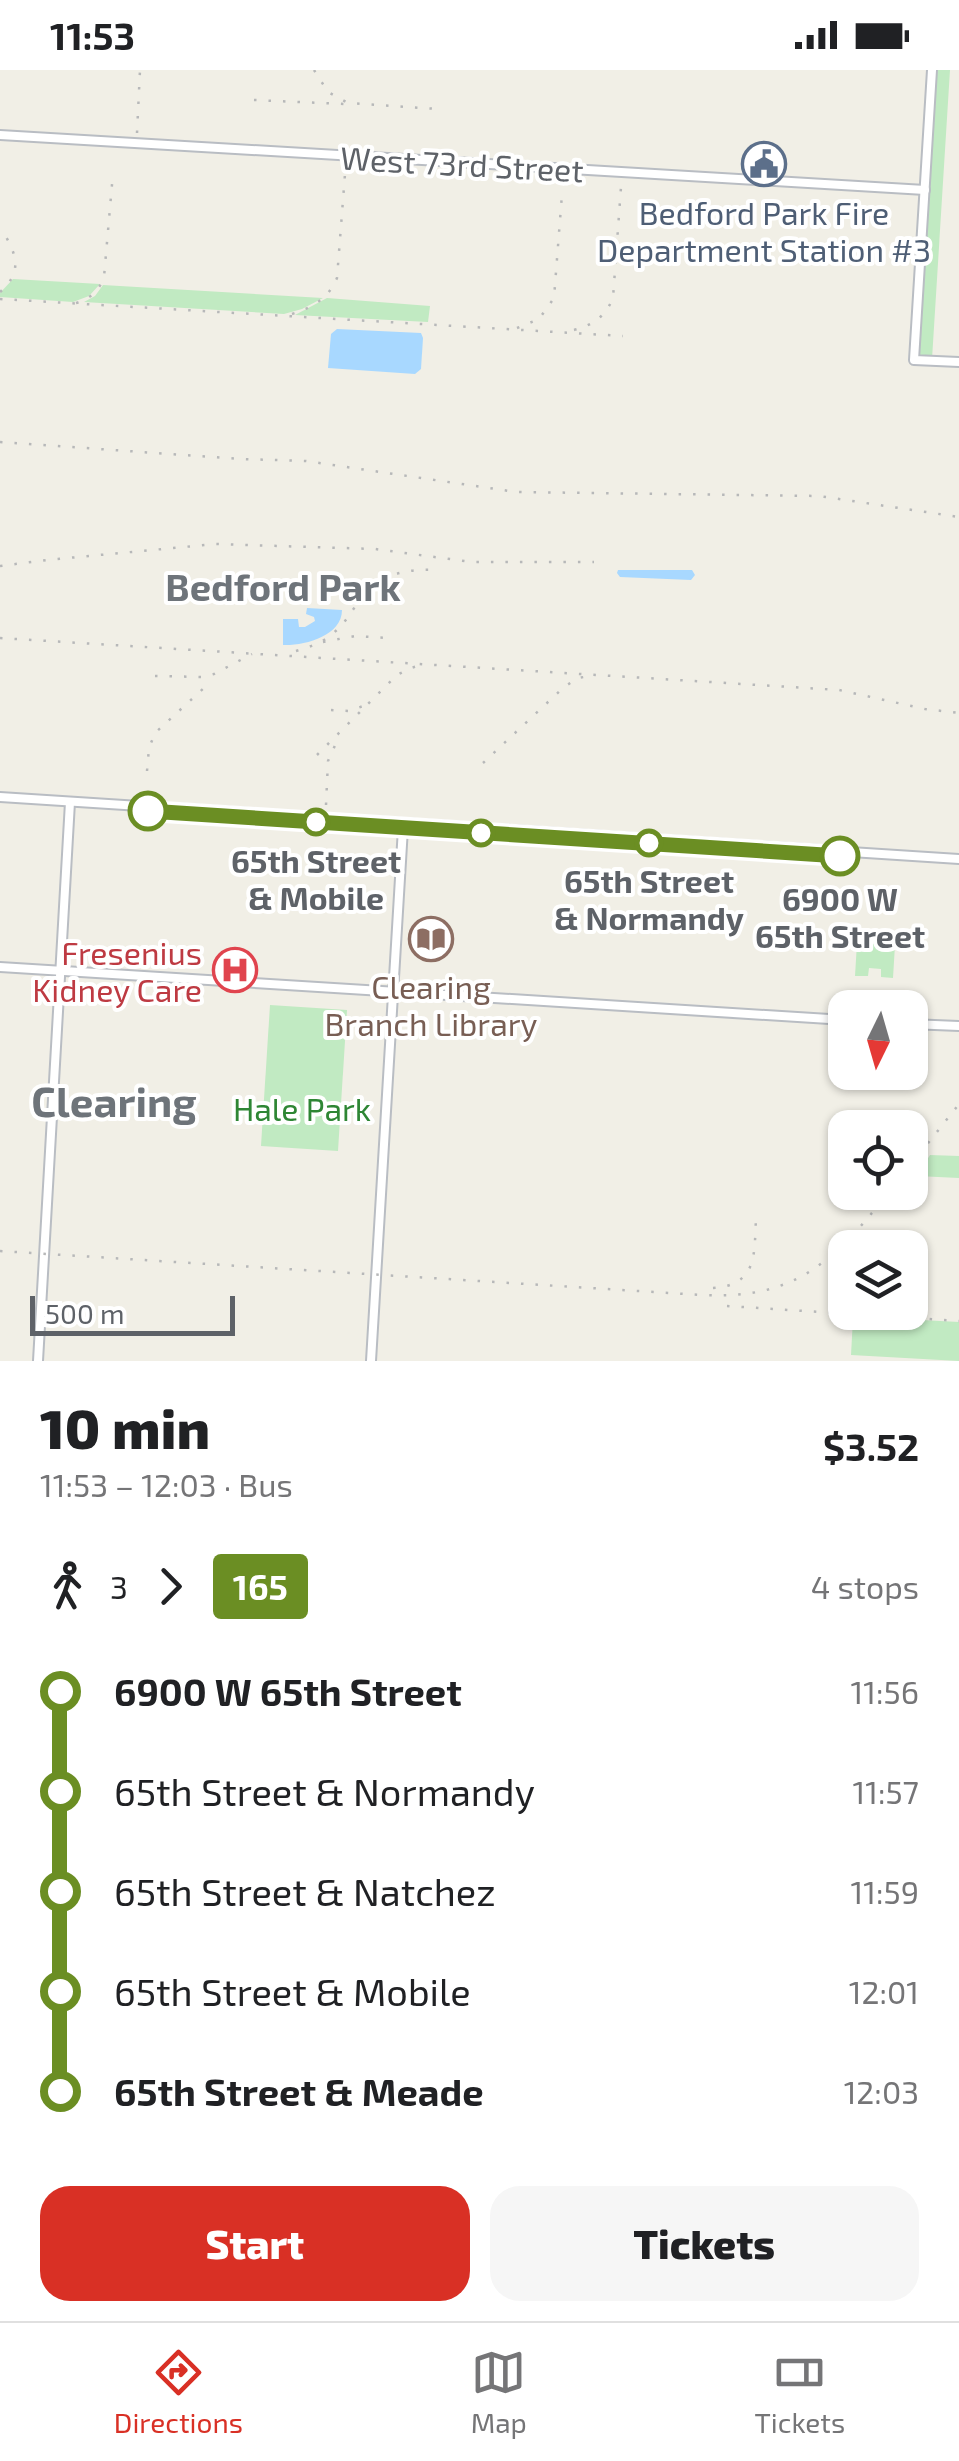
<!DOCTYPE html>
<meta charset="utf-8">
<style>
:root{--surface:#fff;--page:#f6f6f6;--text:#202124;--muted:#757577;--line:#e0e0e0;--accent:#d93025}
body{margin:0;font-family:"Exo 2",sans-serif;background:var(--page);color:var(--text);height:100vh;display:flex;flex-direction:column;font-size:38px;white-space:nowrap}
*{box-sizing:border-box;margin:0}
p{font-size:32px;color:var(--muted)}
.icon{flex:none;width:55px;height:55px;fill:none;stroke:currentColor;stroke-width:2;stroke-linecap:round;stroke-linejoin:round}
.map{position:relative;height:1291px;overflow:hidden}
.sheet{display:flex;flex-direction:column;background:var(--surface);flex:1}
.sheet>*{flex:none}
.badge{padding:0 20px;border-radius:8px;font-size:35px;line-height:65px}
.needle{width:65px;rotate:185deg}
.tools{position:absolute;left:828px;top:920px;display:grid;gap:20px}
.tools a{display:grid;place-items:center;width:100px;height:100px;border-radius:20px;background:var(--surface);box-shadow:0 2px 8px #0004;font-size:50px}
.scale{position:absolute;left:30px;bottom:25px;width:205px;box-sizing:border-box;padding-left:10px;border:5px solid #5e6268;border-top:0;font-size:28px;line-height:35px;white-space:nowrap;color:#5e6268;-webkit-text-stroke:8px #fff;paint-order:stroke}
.map>.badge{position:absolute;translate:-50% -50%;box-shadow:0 0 0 5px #fff}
.legs{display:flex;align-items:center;gap:15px;height:110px;padding:0 40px;font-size:32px}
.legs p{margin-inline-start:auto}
.overview{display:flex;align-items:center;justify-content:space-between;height:170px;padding:0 40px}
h1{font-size:55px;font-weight:800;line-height:75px}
.button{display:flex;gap:20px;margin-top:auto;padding:20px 40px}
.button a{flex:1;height:115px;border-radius:30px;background:var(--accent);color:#fff;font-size:40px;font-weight:800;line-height:115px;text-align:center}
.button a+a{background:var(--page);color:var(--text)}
ul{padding:0 40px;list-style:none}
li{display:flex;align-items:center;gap:35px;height:100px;font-size:38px}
li i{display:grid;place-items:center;width:15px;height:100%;margin:0 12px;background:currentColor}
li i::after{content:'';width:25px;height:25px;margin:-12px;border:8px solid;border-radius:50%;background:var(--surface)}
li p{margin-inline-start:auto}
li:first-child i{background:linear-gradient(#0000 50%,currentColor 0)}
li:last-child i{background:linear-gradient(currentColor 50%,#0000 0)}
.status{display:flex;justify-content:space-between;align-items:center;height:70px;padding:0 50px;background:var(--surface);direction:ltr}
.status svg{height:28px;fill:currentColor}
.menu{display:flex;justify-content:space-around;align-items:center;height:140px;border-top:2px solid var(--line);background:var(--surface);font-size:28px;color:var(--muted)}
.menu a{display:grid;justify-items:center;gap:5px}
.menu .selected{color:var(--accent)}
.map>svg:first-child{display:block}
.green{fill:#c1eac2}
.water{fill:#a8d8ff}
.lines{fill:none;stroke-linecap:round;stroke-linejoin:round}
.secondary-casing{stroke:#b9bdc3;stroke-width:12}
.secondary{stroke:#fff;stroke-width:8}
.rail{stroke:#b7b8b9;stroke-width:2.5;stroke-dasharray:2.5 12;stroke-linecap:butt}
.line-1-casing{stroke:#fff;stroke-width:22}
.line-1{stroke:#6b8e23;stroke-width:15}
.stop-1-dot{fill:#fff;stroke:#6b8e23;stroke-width:5}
.labels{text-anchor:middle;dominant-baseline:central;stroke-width:8;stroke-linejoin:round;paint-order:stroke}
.street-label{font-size:32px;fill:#5e6268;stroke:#fff}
.service-label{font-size:32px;fill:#4e5e75;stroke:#fff}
.stop-label{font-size:32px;font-weight:bold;fill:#5e6268;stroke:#fff}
.health-label{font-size:32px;fill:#be3a42;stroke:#fff;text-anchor:end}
.education-label{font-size:32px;fill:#785e54;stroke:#fff}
.park-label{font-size:32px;fill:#2e8634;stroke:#fff}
.quarter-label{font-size:38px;font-weight:bold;fill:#6e747a;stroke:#fff}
.district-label{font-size:42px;font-weight:bold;fill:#6e747a;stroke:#fff}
</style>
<div class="status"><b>11:53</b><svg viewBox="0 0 49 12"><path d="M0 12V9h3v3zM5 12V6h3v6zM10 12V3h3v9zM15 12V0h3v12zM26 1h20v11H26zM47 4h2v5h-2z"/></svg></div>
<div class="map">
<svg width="959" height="1291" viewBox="0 0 959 1291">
<rect width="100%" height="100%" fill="#f1efe6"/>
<g class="green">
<polygon points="935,0 950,0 932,289 922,289 917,283"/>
<polygon points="13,209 100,214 89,226 73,232 0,227 0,223"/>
<polygon points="103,215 323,228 302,239 284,244 84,232 95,226"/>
<polygon points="327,228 430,236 428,252 295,245"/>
<polygon points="857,873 895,875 893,908 881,907 881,899 869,898 868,906 855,906"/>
<polygon points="270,935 347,940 338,1081 261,1076"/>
<polygon points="930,1085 959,1086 959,1108 917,1106"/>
<polygon points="853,1248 884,1248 959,1252 959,1291 851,1285"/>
</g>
<g class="water">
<polygon points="337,259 421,263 423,268 421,299 415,304 328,298 331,264"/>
<polygon points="618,500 692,500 695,505 691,510 620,507 617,503"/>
<path d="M307,538L342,540C342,566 304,576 283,575V549H298L299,557H305L315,551L314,547L306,544Z"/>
</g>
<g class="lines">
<defs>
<g id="secondary">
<polyline points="932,0 914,290 959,292"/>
<polyline points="0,65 925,120"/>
<polyline points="0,727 959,789"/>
<polyline points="334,753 509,764"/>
<polyline points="708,777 754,780"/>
<polyline points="0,897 845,950"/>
<polyline points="910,954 959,956"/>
<polyline points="38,1291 70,732"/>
<polyline points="371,1291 403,758"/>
</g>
</defs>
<use href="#secondary" class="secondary-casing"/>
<use href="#secondary" class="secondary"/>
<g class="rail">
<polyline points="314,0 328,22 348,33 438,39"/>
<polyline points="254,30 344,34"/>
<polyline points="137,63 140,0"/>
<path d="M0,222C25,200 15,182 1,158"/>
<polyline points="0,229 623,266"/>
<path d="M76,233C90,229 99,221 104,207L113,103"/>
<path d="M292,244C313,237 328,229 337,208L345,104"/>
<polyline points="517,258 539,249 554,228 562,124"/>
<path d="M574,260C593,255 605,247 613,228L621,117"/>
<polyline points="0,372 241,389 306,391 516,422 819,426 959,447"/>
<polyline points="0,496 47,490 215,474 375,479 472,492 594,492"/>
<polyline points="0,568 839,620 925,639 959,643"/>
<polyline points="323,572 355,566 389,568"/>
<path d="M296,581C309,577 322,573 332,564C343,556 349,545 357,534C378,504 405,498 440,500"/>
<polyline points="155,606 203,607 214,604 252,584"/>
<polyline points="331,640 349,641 366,635"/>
<polyline points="317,685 397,605 411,598 421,595"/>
<polyline points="483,693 564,617 578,608 590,606"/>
<polyline points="147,701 149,678 155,663 205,617"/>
<polyline points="326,735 328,691 337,671"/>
<polyline points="910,1096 959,1034"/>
<path d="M0,1181L702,1225C796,1230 834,1191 889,1122"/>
<path d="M713,1218C758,1215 754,1184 756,1149"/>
<polyline points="727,1236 959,1251"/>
</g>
</g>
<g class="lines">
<defs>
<polyline id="line-1" points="148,741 840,786"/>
</defs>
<use href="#line-1" class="line-1-casing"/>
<use href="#line-1" class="line-1"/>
</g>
<defs>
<symbol id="civic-ring" viewBox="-11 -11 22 22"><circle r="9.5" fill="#fff" stroke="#5c6f8a" stroke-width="1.5"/><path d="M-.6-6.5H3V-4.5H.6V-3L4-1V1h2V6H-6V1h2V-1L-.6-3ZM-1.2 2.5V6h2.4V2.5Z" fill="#5c6f8a"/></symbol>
<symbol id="library-ring" viewBox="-11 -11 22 22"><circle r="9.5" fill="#fff" stroke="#8d6e63" stroke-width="1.5"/><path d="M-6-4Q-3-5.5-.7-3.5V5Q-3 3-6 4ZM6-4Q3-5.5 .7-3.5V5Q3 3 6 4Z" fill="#8d6e63"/></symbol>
<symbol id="hospital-ring" viewBox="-11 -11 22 22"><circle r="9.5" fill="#fff" stroke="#e0444e" stroke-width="1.5"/><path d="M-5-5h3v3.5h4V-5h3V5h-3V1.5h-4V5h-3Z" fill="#e0444e"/></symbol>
</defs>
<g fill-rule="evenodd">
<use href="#civic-ring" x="739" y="69" width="50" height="50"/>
<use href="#library-ring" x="406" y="844" width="50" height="50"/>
<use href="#hospital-ring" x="210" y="875" width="50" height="50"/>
</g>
<g class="stop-1-dot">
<circle cx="148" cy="741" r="18"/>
<circle cx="316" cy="752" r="12"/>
<circle cx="481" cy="763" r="12"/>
<circle cx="649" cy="773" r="12"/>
<circle cx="840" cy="786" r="18"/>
</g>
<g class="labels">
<g class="street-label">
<text transform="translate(462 93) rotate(3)">West 73rd Street</text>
</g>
<g class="service-label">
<text x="764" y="142">Bedford Park Fire<tspan x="764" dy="37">Department Station #3</tspan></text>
</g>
<g class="stop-label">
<text x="316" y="790">65th Street<tspan x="316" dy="37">&amp; Mobile</tspan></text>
<text x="649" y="810">65th Street<tspan x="649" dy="37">&amp; Normandy</tspan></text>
<text x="840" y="828">6900 W<tspan x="840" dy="37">65th Street</tspan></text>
</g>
<g class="health-label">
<text x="202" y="882">Fresenius<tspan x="202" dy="37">Kidney Care</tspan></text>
</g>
<g class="education-label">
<text x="431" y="916">Clearing<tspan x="431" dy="37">Branch Library</tspan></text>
</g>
<g class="park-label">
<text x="302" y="1038">Hale Park</text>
</g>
<g class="quarter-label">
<text x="283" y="516">Bedford Park</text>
</g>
<g class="district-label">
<text x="114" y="1030">Clearing</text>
</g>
</g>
</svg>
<div class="tools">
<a><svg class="needle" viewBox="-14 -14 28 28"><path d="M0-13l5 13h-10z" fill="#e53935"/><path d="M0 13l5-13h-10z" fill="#757577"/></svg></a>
<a><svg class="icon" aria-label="locate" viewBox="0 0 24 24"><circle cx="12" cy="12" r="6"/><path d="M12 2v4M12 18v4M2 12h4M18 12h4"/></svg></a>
<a><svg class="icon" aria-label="layers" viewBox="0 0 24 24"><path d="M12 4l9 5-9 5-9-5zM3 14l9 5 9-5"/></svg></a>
</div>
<div class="scale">500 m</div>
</div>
<section class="sheet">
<div class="overview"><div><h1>10 min</h1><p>11:53 – 12:03 · Bus</p></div><b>$3.52</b></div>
<div class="legs"><svg class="icon" aria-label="walk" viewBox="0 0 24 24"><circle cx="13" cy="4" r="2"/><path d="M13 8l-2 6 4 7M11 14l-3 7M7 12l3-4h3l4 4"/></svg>3<svg class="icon" aria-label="forward" viewBox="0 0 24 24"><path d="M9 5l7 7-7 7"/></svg><b class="badge" style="background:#6b8e23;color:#fff">165</b><p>4 stops</p></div>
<ul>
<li><i style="color:#6b8e23"></i><b>6900 W 65th Street</b><p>11:56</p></li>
<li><i style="color:#6b8e23"></i><span>65th Street &amp; Normandy</span><p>11:57</p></li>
<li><i style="color:#6b8e23"></i><span>65th Street &amp; Natchez</span><p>11:59</p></li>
<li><i style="color:#6b8e23"></i><span>65th Street &amp; Mobile</span><p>12:01</p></li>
<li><i style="color:#6b8e23"></i><b>65th Street &amp; Meade</b><p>12:03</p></li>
</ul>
<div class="button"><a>Start</a><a>Tickets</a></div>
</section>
<nav class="menu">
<a class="selected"><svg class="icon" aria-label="directions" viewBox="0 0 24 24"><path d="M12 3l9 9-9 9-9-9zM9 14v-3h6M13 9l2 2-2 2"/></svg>Directions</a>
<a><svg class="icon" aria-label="map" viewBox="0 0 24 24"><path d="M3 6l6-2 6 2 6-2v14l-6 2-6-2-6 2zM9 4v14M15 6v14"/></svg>Map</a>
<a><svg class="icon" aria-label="tickets" viewBox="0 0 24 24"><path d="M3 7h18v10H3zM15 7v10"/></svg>Tickets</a>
</nav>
